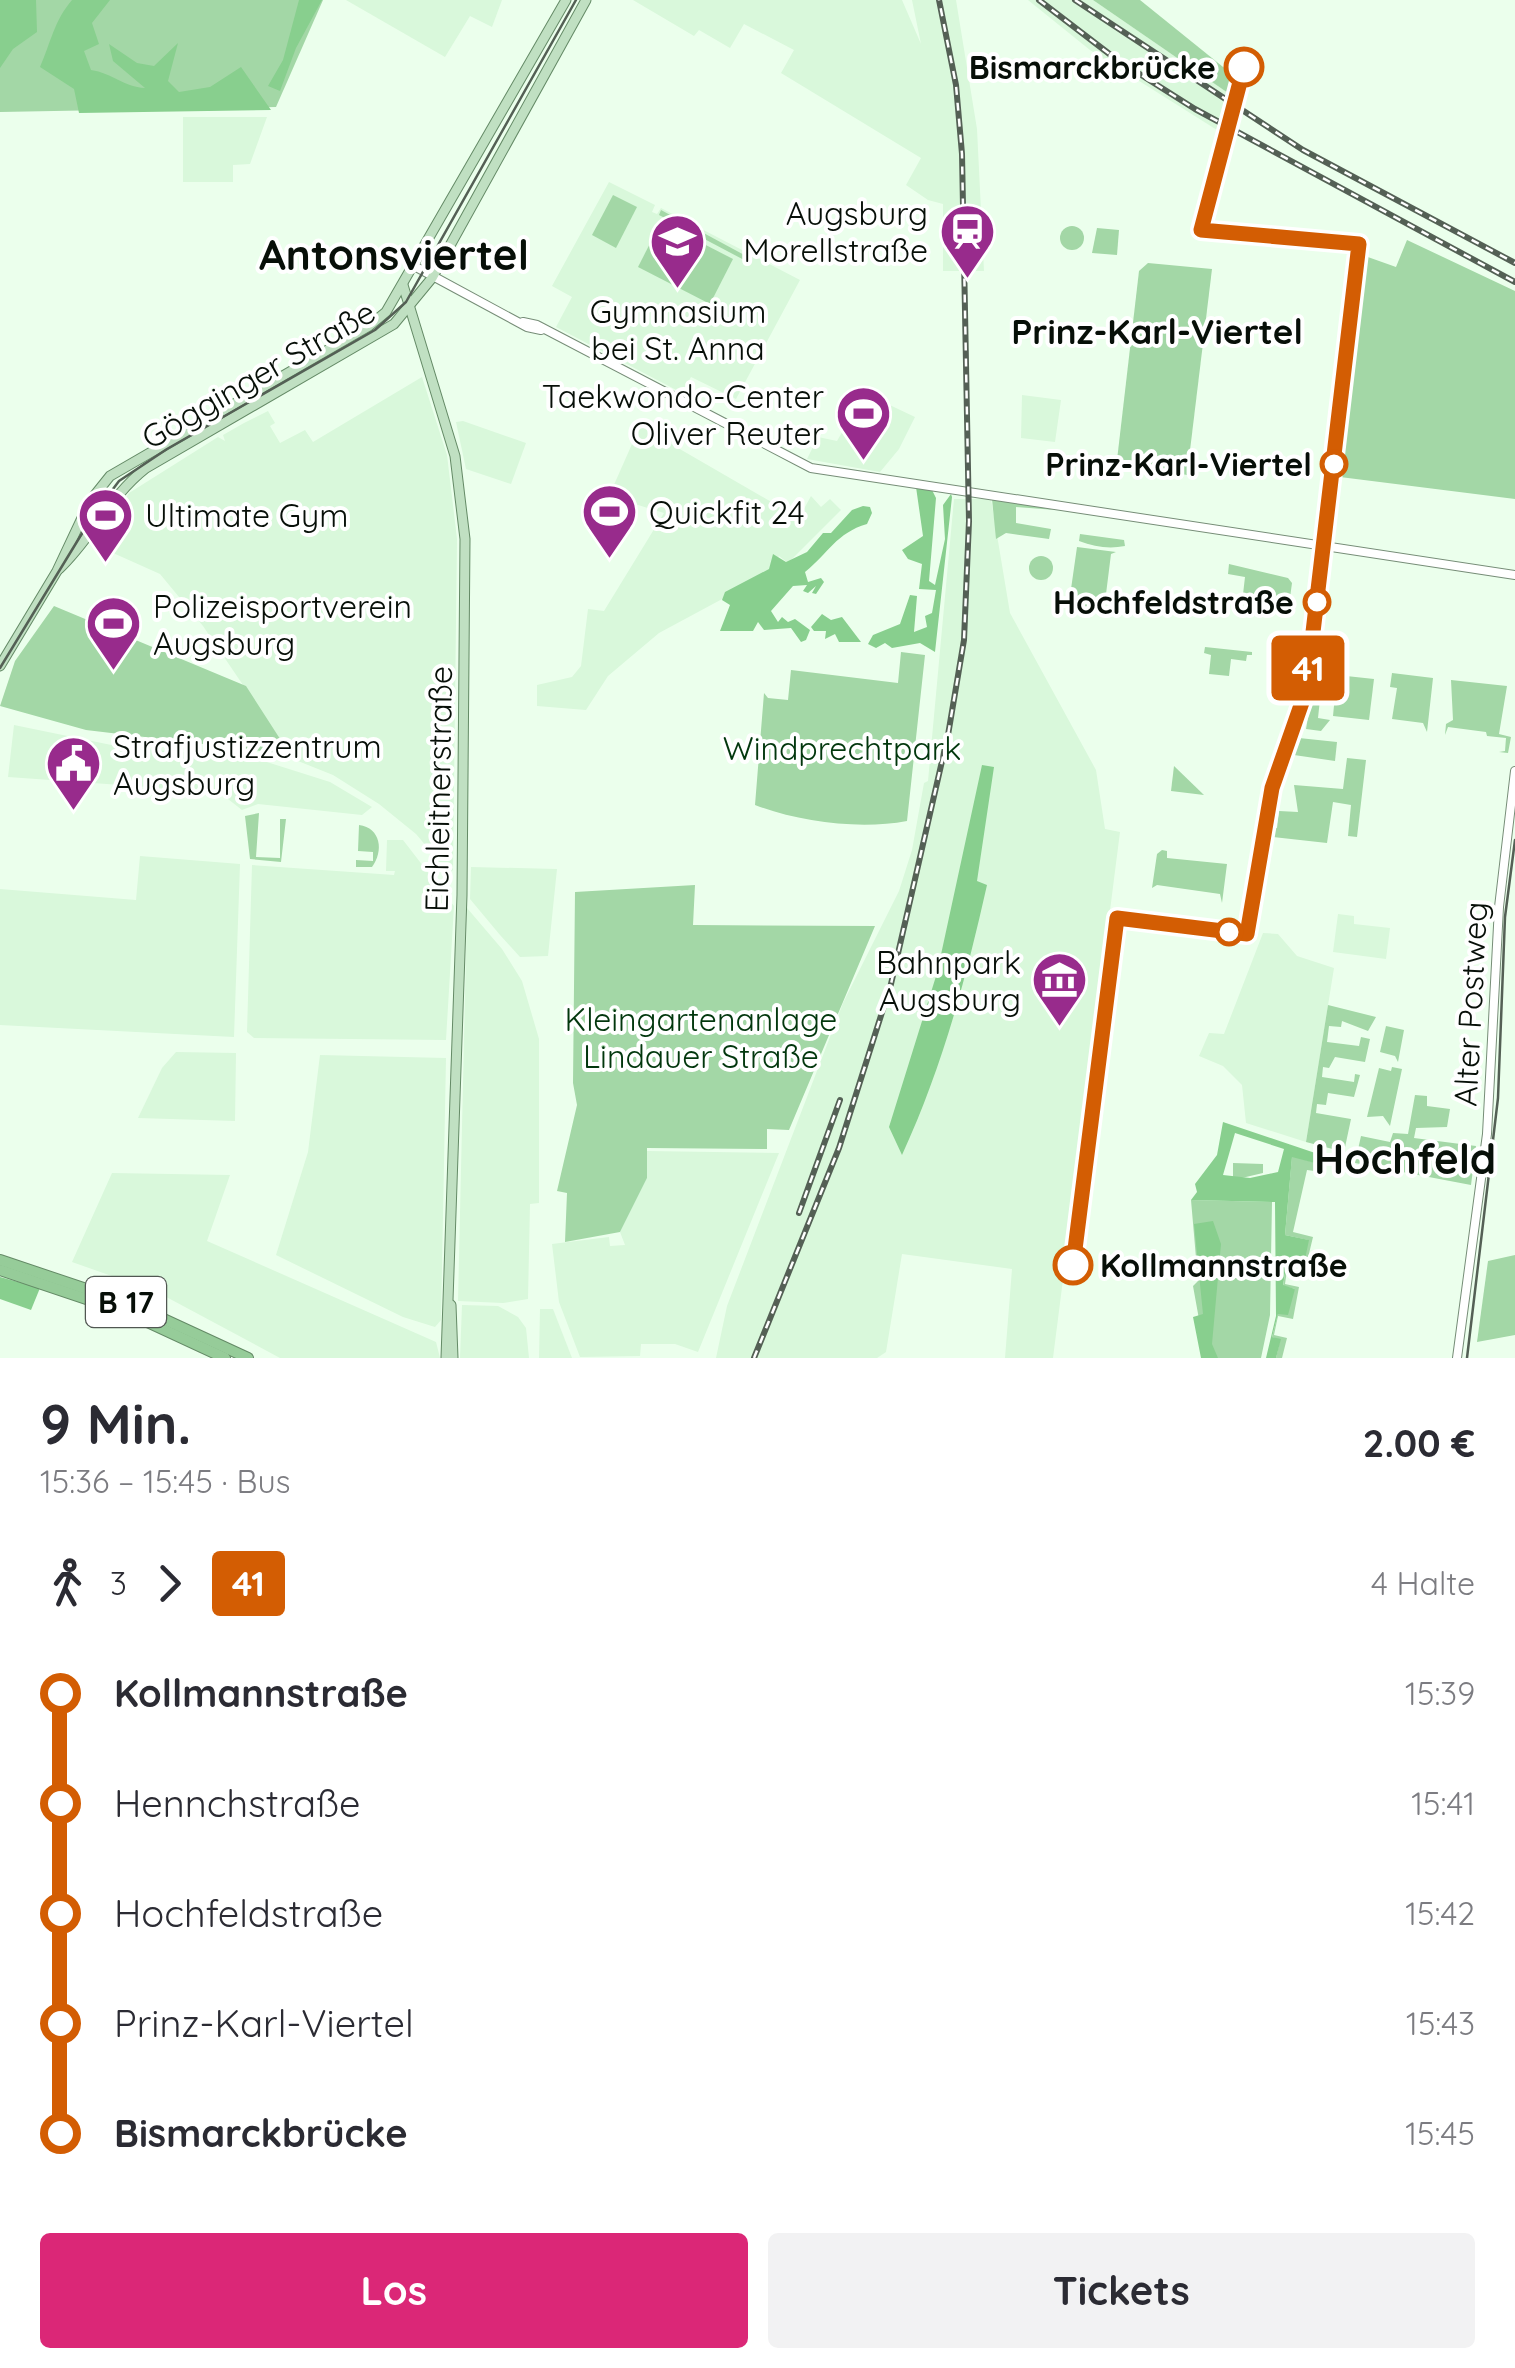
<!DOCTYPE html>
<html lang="de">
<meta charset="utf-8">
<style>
:root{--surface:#fff;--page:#f2f2f3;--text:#2b2b33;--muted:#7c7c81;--accent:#db2777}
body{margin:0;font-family:Quicksand,sans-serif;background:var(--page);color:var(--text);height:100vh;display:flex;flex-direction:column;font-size:38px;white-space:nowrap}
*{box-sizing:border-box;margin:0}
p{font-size:32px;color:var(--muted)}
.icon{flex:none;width:55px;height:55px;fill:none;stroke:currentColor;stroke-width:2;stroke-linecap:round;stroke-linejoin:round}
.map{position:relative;height:1358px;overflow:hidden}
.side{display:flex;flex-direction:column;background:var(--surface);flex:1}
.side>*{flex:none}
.badge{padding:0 20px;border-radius:8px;font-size:35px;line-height:65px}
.map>.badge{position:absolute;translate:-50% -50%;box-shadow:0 0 0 5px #fff}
.legs{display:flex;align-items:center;gap:15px;height:110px;padding:0 40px;font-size:32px}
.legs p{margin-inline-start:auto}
.overview{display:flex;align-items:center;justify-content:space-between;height:170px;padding:0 40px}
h1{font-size:55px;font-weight:700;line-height:75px}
.primary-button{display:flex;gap:20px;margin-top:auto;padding:20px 40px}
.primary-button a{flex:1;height:115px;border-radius:10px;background:var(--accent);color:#fff;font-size:40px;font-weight:700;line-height:115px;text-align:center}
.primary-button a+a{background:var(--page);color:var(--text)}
ul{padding:0 40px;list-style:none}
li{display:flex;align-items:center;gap:35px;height:110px;font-size:38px}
li i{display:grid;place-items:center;width:15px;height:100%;margin:0 12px;background:currentColor}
li i::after{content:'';width:25px;height:25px;margin:-12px;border:8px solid;border-radius:50%;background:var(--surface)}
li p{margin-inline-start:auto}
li:first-child i{background:linear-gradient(#0000 50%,currentColor 0)}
li:last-child i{background:linear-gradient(currentColor 50%,#0000 0)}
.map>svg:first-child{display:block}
.built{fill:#d9f8db}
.green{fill:#a3d7a6}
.forest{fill:#88cf8e;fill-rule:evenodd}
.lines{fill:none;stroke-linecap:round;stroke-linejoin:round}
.minor-casing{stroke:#768d77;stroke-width:10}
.major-casing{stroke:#648a66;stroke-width:11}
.highway-casing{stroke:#648a66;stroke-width:12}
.minor{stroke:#fff;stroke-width:8}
.major{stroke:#c0e0c2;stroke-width:9}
.highway{stroke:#96cc99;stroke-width:10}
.tram{stroke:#546055;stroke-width:2.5}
.rail-casing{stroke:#546055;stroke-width:6}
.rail{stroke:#fff;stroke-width:2.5;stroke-dasharray:8;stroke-linecap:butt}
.line-1-casing{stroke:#fff;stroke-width:22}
.line-1{stroke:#d35d03;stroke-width:15}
.stop-1-dot{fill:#fff;stroke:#d35d03;stroke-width:5}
.labels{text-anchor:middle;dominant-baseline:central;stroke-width:8;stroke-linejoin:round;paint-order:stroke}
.shield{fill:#fff;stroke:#515752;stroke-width:2.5}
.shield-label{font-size:30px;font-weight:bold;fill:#070f08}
.stop-label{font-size:32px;font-weight:bold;fill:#070f08;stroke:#fff;text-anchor:end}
.poi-label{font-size:32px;fill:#070f08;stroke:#fff;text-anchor:start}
.street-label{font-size:32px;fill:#070f08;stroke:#fff}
.park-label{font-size:32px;fill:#02370d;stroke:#fff}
.neighbourhood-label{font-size:35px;font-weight:bold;fill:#070f08;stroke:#fff}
.district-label{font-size:42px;font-weight:bold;fill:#070f08;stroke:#fff}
</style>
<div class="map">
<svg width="1515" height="1358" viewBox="0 0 1515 1358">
<rect width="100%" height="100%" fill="#ebffec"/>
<g class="built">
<polygon points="346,0 502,0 492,27 470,16 445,57"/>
<polygon points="633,0 902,0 921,44 912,0 956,0 977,129 984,271 943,271 943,204 928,200 906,185 921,158 781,73 794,50 744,24 730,48 699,30 694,36"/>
<polygon points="1028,0 1093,0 1228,93 1217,130 1090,50"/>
<polygon points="183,117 267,117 250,164 233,165 233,182 183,182"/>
<polygon points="609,182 655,205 652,212 657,214 661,208 800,280 736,399 691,377 682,393 556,327 572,297 552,286"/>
<polygon points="422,377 447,455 457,539 453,870 449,873 416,834 379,804 333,775 293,759 203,626 160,574 93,544 129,493 218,437 225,441 223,435 244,423 268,411 275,423 270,426 280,443 305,430 313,442"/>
<polygon points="1022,395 1061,400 1055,442 1021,438"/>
<polygon points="862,398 877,399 915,417 899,449 880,472 807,459 818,437 837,441"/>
<polygon points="463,421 526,443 511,484 466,469 456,422"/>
<polygon points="640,426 799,518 811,496 821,507 830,499 841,510 788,563 779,556 767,575 659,633 608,676 586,710 537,706 537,685 572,677 581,666 588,609 604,611 664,513 609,496"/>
<polygon points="954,499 991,499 1010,613 1096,770 1105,829 1120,832 1053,1358 1005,1358 1012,1269 902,1254 886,1352 877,1358 716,1358 727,1306 843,1003 899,891 912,850 924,783 928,781"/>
<polygon points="14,725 126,748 251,757 330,782 372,807 362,815 258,804 242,810 219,792 8,777"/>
<polygon points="387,840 403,840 454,906 446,1040 254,1038 247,1032 252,865 394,875 395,871 386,871"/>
<polygon points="140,856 240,864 234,1037 0,1025 0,889 136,900"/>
<polygon points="471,867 557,869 548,956 520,957 500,935 470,899"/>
<polygon points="467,908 502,949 522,981 539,1039 539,1203 530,1204 528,1299 503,1303 458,1301"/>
<polygon points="1338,914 1354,916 1354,924 1390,928 1386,959 1333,952"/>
<polygon points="1263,933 1278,934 1297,956 1334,968 1306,1142 1246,1123 1242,1085 1223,1066 1199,1056 1209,1033 1224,1034"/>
<polygon points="176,1052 236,1053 235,1121 138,1118 162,1068"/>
<polygon points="320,1055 446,1058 441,1320 435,1327 403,1317 276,1255 308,1152"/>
<polygon points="647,1151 779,1153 698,1352 675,1344 641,1344 640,1356 580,1357 559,1302 552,1244 609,1237 610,1246 625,1245 620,1232 647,1178"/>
<polygon points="112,1173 230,1175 207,1241 436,1342 440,1358 280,1358 157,1292 72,1262"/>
<polygon points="462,1305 498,1306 518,1317 526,1328 529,1358 460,1358"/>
<polygon points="540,1309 553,1309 572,1358 539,1358"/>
</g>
<g class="green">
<polygon points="0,0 323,0 276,107 0,112"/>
<polygon points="1093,0 1140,0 1233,75 1228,93"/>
<polygon points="613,195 637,207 616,248 592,235"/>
<polygon points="661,210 748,257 746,261 659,215"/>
<polygon points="661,222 733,259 710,304 638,267"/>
<circle cx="1072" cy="238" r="12"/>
<polygon points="1097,228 1119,230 1117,255 1092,253"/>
<polygon points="1407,240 1515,291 1515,499 1340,477 1365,256 1396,267"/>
<polygon points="1148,263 1212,269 1187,475 1117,460 1139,271"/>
<polygon points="992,499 1056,510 1016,507 1016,523 1051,529 1049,539 1006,533 996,539"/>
<path d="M1080,534L1124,540L1125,546C1109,549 1095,547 1079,541Z"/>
<polygon points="1077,547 1116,552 1111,554 1104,610 1108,614 1069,605 1076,603 1077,598 1070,596"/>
<circle cx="1041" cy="568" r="12"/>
<polygon points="1229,564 1288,578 1292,583 1289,605 1242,603 1245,577 1228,574"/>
<polygon points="54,606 246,686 293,759 262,751 86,730 0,706 15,661"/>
<polygon points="1205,647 1252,652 1252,655 1247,655 1246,661 1231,659 1229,676 1209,674 1211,655 1204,653"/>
<polygon points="1320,647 1337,650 1336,662 1324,662 1318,718 1330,720 1321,731 1306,729"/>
<path d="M901,652L925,655L907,821C860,830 799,822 755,805L764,693L768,698L788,700L791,670L898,683Z"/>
<polygon points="1392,673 1433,678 1427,732 1423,723 1392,719 1397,688 1390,687"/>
<polygon points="1337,675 1374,679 1369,720 1333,716"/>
<polygon points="1451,680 1507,686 1499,734 1511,737 1508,753 1499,752 1505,751 1506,738 1487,736 1486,732 1448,727 1445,735 1446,724 1453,720"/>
<polygon points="1299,738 1337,742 1335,761 1294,755"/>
<polygon points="1347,758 1366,760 1357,837 1348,836 1351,805 1333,802 1327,843 1273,837 1270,828 1277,828 1279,811 1298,812 1294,785 1343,789"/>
<polygon points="1174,766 1204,795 1171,791"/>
<polygon points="259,813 256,857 280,858 280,819 286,819 281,862 250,859 245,816"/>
<path d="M359,825C381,828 384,851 372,867H356V860L373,861V852L358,851Z"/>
<polygon points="1162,850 1167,851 1167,858 1227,864 1222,903 1220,894 1157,885 1152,888 1157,854"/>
<polygon points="695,885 693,925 875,926 789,1130 767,1129 767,1149 647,1148 647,1178 620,1232 565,1242 567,1193 557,1191 577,1105 573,1083 575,892"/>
<polygon points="1328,1005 1376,1017 1368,1031 1342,1021 1341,1027 1329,1026 1327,1042 1359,1046 1361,1037 1370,1039 1365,1062 1335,1057 1329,1068 1323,1067 1322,1077 1354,1082 1355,1074 1360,1075 1354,1097 1328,1093 1326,1105 1317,1104 1316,1113 1351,1119 1344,1152 1306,1142"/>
<polygon points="1386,1026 1404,1030 1398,1062 1395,1056 1380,1052"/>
<polygon points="1392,1067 1402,1069 1390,1126 1383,1116 1367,1117 1379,1068 1391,1071"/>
<polygon points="1415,1095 1427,1096 1427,1106 1450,1109 1447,1127 1416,1128 1414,1138 1476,1146 1471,1185 1355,1163 1361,1136 1390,1142 1393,1133 1408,1134"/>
<polygon points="1292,1156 1326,1166 1322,1172 1307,1170 1293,1232 1313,1237 1306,1266 1288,1263 1285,1284 1299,1287 1293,1319 1278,1316 1274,1335 1287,1338 1282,1358 1276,1358 1280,1340 1272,1337 1278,1313 1295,1289 1283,1286 1287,1261 1308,1240 1285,1235"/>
<polygon points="1233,1163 1263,1164 1263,1173 1233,1180"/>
<polygon points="1191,1200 1272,1202 1270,1315 1261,1358 1206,1358 1193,1286 1198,1281"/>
<polygon points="1515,1255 1515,1335 1477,1342 1488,1261"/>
</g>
<g class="forest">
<polygon points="0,0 36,0 37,32 13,49 0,68"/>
<path d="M72,0H110L92,23L99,44L84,51L91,70C112,73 124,87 145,88L113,61L109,44L137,63L154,66L178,43L168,81L179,92L210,87L241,67L271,110L79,113L74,89L40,67C51,42 54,21 72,0Z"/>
<polygon points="299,0 322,0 296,48 280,91 268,86 283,60"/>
<polygon points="916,487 931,488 936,498 929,581 935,585 945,539 943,505 951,494 952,497 935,652 920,643 892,648 885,643 876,648 868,644 873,635 900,624 910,595 917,596 914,632 927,627 925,616 932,613 936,590 919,589 922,564 908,559 902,550 923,536"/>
<path d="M863,506L870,507L872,513L867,524C836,533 829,553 805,572L808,582L821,578L824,582L816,594L812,593L816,586L808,593L803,591L807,585L793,586L771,611L778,622L782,617L788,622L795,619L810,630L806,640L801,642L791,628L764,630L758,622L753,631H720L730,605L722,600L725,592L769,569L773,554L786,562L807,552L823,533H831L852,510Z"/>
<polygon points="822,614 831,620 842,617 861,642 839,642 835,634 825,639 826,631 814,631 811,627"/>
<path d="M982,765L994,767L977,881L987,885C966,979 942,1068 902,1155L889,1127L937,973Z"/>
<path d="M1223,1122L1330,1158L1326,1166L1292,1157L1285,1235L1309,1240L1304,1264L1287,1262L1283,1285L1295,1289L1288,1315L1278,1314L1272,1337L1281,1339L1276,1358H1266L1276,1316L1275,1202L1191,1200L1197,1192L1195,1184L1217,1155ZM1235,1133L1284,1149L1278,1172L1250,1178L1223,1175Z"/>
<polygon points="1213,1221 1221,1244 1212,1344 1218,1358 1201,1358 1193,1317 1203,1314 1194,1224"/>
<polygon points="0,1277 40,1288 31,1310 0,1299"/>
</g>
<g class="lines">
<defs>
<g id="minor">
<polyline points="416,267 527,327 541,330"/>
<polyline points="523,322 537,325 811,468 1515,575"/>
<polyline points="1457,1358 1487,1134 1499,907 1515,771"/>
</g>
<g id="major">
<polyline points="403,285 455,456 465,539 462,895 446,1358"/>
<path d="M59,569C92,538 109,497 146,468L394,324L432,278L586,0"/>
<polyline points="0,666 57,571 90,501 110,476 369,326 386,312 566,0"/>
<polyline points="451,1305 453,1358"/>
</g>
<g id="highway">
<polyline points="0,1260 131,1304 248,1358"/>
<polyline points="0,1270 128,1313 225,1358"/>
</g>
</defs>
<use href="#minor" class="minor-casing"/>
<use href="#major" class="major-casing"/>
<use href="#highway" class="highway-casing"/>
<use href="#minor" class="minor"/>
<use href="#major" class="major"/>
<use href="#highway" class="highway"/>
<g class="tram">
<polyline points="0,668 92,517 119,481 167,449 375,330 406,302 576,0"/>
<polyline points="1467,1358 1498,1098 1505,917 1515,840"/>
</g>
<defs>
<g id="rail">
<polyline points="1039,0 1116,59 1195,109 1515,282"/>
<polyline points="1075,0 1303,150 1515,263"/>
<polyline points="799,1213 840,1100"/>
<polyline points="754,1358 839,1148 891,984 948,735 964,640 969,521 962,154 956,85 939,0"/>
</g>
</defs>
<use href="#rail" class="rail-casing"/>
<use href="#rail" class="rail"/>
</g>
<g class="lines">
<defs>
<polyline id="line-1" points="1073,1265 1117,918 1247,934 1272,788 1306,691 1359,244 1201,230 1244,67"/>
</defs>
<use href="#line-1" class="line-1-casing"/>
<use href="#line-1" class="line-1"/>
</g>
<defs>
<symbol id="station-pin" viewBox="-11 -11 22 30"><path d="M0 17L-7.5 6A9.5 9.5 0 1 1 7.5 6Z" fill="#982b8c" stroke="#fff"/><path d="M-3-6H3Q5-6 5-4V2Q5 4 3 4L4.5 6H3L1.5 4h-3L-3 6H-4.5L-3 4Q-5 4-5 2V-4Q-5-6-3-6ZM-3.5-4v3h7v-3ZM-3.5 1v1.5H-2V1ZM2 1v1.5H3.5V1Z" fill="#fff"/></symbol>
<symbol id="school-pin" viewBox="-11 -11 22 30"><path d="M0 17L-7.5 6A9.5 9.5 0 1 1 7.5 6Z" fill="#982b8c" stroke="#fff"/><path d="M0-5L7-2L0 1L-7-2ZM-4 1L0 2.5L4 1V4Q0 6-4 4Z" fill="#fff"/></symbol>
<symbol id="stadium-pin" viewBox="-11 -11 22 30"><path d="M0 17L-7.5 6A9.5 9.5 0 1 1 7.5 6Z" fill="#982b8c" stroke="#fff"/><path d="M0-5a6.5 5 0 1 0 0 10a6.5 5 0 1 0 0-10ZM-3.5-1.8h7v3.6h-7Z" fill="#fff"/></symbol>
<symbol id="civic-pin" viewBox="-11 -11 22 30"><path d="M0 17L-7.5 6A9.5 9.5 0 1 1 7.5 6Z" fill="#982b8c" stroke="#fff"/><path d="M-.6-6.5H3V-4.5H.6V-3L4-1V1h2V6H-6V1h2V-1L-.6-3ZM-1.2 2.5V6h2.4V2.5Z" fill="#fff"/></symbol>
<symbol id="museum-pin" viewBox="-11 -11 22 30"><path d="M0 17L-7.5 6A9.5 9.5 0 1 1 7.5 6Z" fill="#982b8c" stroke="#fff"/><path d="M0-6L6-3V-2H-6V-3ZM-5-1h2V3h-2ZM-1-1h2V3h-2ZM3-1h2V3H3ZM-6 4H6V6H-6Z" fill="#fff"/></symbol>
</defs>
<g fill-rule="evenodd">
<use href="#station-pin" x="936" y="200" width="63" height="86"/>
<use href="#school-pin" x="646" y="210" width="63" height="86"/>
<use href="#stadium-pin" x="832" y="382" width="63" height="86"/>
<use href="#stadium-pin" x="578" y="480" width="63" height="86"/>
<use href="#stadium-pin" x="74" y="484" width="63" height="86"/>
<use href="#stadium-pin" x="82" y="592" width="63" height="86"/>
<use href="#civic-pin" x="42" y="732" width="63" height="86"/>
<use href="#museum-pin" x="1028" y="948" width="63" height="86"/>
</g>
<g class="stop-1-dot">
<circle cx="1244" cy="67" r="18"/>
<circle cx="1334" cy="464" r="12"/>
<circle cx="1317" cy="602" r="12"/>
<circle cx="1229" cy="932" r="12"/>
<circle cx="1073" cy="1265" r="18"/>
</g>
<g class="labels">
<rect class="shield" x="86" y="1277" width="80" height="50" rx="8"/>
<g class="shield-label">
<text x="126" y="1302">B 17</text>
</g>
<g class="stop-label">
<text x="1216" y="67">Bismarckbrücke</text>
<text x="1312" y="464">Prinz-Karl-Viertel</text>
<text x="1294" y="602">Hochfeldstraße</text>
<text x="1100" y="1265" text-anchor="start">Kollmannstraße</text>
</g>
<g class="poi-label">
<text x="928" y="213" text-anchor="end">Augsburg<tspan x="928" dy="37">Morellstraße</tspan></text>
<text x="678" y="311" text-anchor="middle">Gymnasium<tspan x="678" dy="37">bei St. Anna</tspan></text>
<text x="824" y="396" text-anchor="end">Taekwondo-Center<tspan x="824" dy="37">Oliver Reuter</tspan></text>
<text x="649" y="512">Quickfit 24</text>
<text x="145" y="515">Ultimate Gym</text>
<text x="153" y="606">Polizeisportverein<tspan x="153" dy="37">Augsburg</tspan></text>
<text x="113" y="746">Strafjustizzentrum<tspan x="113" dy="37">Augsburg</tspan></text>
<text x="1021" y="962" text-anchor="end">Bahnpark<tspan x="1021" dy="37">Augsburg</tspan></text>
</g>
<g class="street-label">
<text transform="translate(258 374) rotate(-30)">Gögginger Straße</text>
<text transform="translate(438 789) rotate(-89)">Eichleitnerstraße</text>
<text transform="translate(1470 1004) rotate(-87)">Alter Postweg</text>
</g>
<g class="park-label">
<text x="842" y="748">Windprechtpark</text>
<text x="701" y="1019">Kleingartenanlage<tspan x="701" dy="37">Lindauer Straße</tspan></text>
</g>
<g class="neighbourhood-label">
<text x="1157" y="331">Prinz-Karl-Viertel</text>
</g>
<g class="district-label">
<text x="394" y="254">Antonsviertel</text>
<text x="1405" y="1158">Hochfeld</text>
</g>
</g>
</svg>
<b class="badge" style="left:1308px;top:668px;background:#d35d03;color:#fff">41</b>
</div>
<section class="side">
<div class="overview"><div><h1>9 Min.</h1><p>15:36 – 15:45 · Bus</p></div><b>2.00 €</b></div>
<div class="legs"><svg class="icon" aria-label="walk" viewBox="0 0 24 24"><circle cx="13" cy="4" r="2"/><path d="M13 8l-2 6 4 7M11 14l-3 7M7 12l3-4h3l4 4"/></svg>3<svg class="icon" aria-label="forward" viewBox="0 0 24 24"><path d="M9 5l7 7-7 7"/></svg><b class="badge" style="background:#d35d03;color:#fff">41</b><p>4 Halte</p></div>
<ul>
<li><i style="color:#d35d03"></i><b>Kollmannstraße</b><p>15:39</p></li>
<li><i style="color:#d35d03"></i><span>Hennchstraße</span><p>15:41</p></li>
<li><i style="color:#d35d03"></i><span>Hochfeldstraße</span><p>15:42</p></li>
<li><i style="color:#d35d03"></i><span>Prinz-Karl-Viertel</span><p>15:43</p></li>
<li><i style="color:#d35d03"></i><b>Bismarckbrücke</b><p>15:45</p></li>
</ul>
<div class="primary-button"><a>Los</a><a>Tickets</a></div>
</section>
